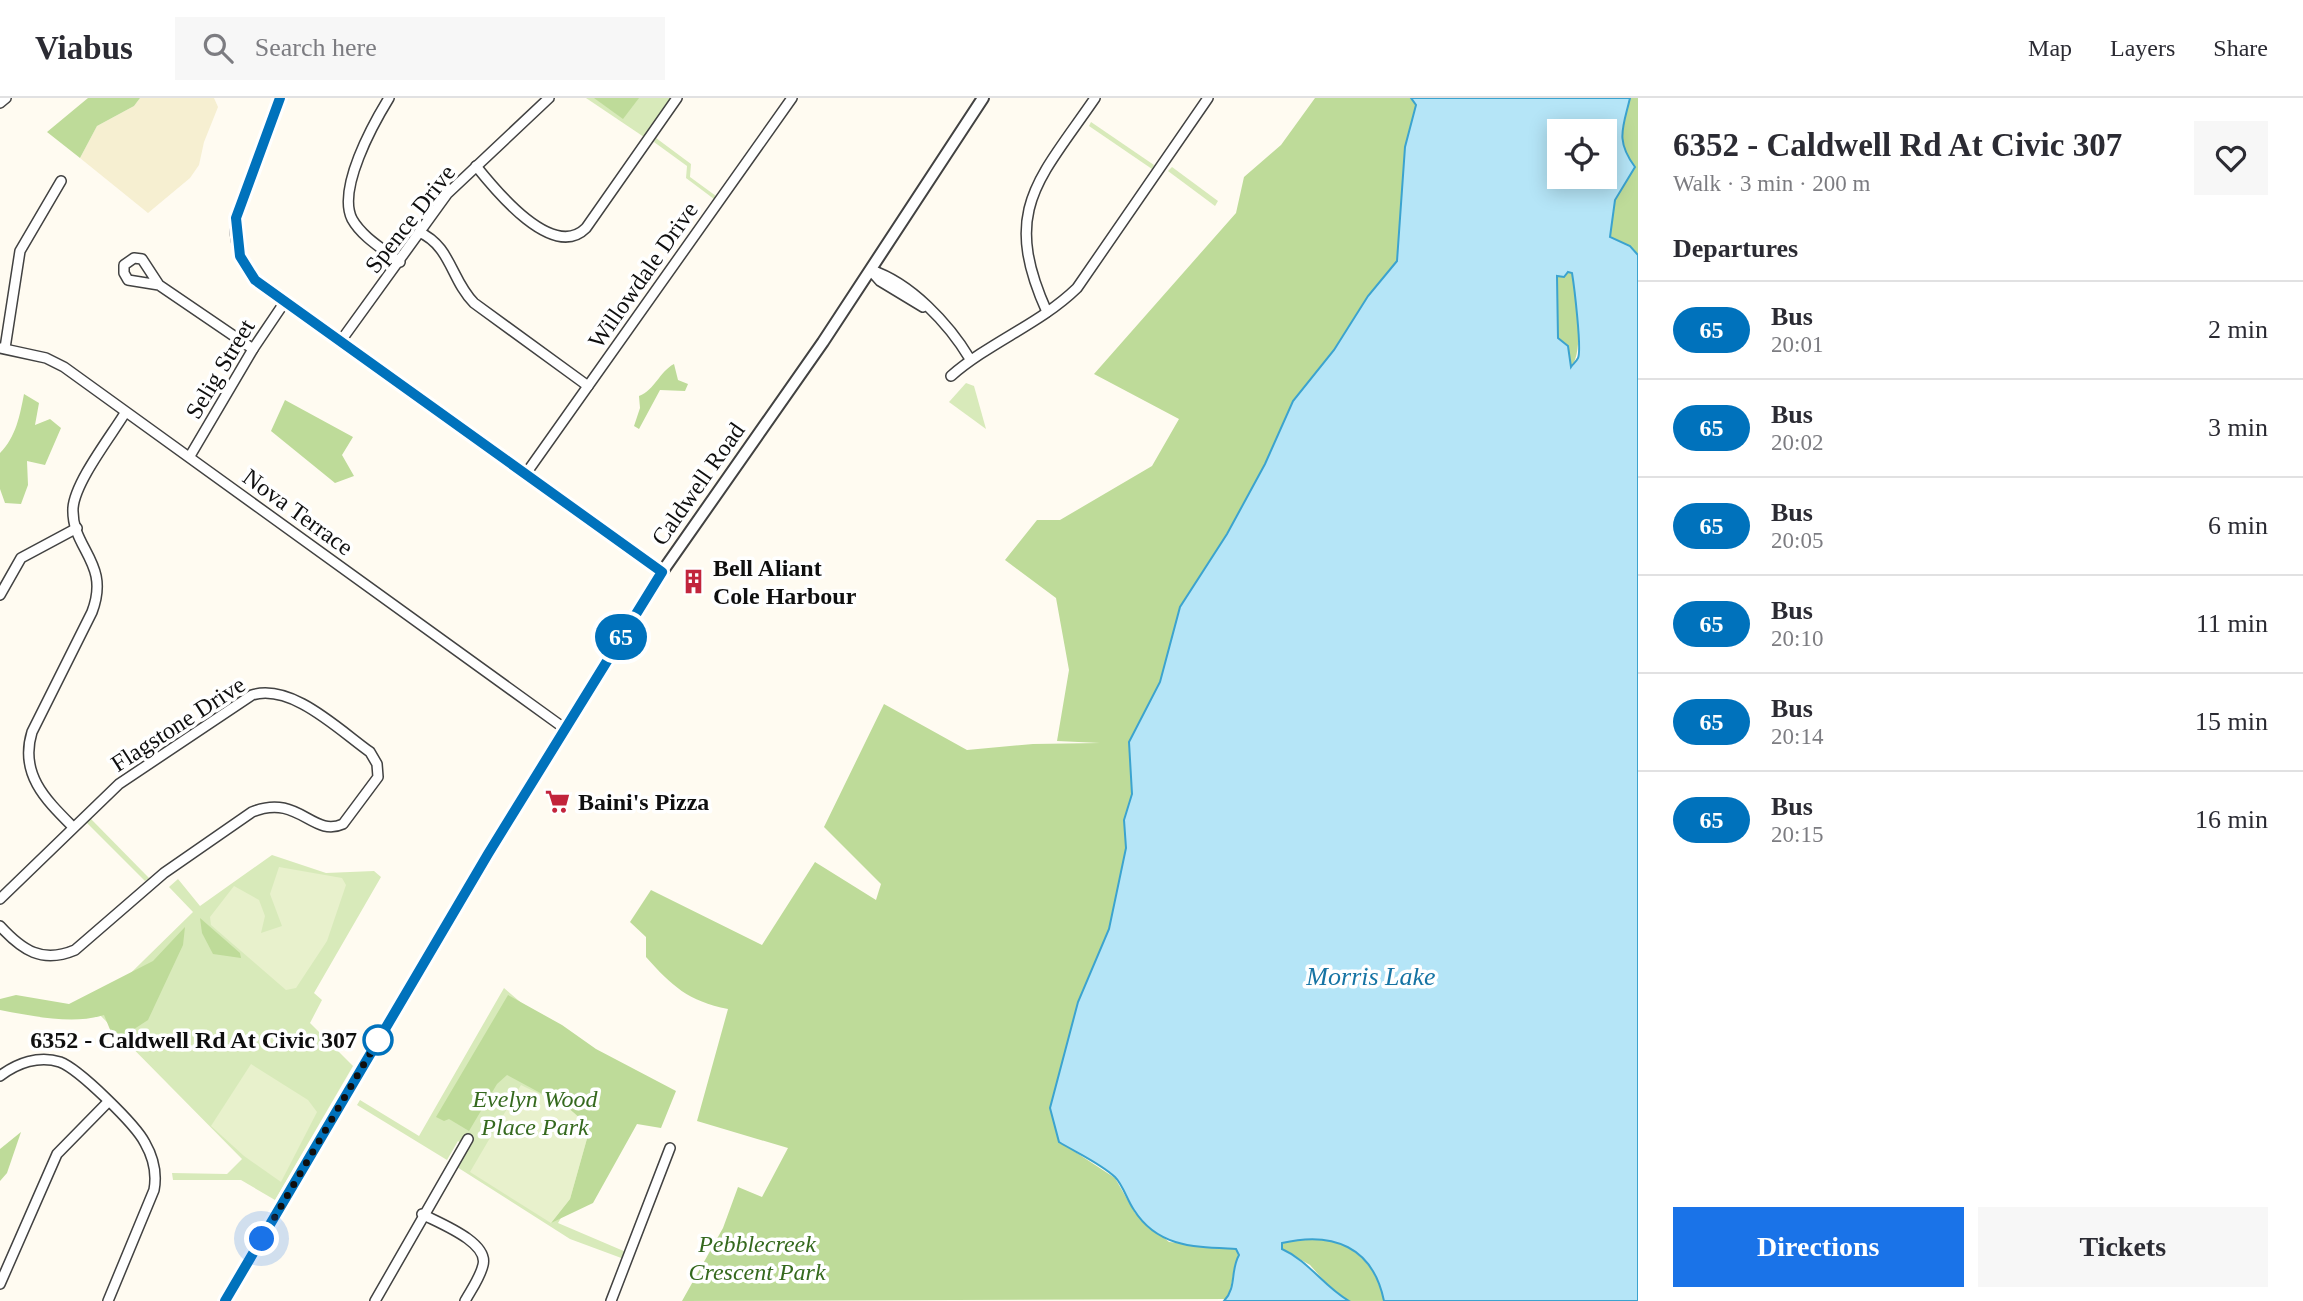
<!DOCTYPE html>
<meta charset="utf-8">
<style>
:root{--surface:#fff;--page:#f7f7f7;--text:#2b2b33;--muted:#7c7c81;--line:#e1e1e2;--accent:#1a73e8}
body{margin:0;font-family:"Times New Roman",serif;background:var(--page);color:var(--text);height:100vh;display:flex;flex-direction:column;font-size:26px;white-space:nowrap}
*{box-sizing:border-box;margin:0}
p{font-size:23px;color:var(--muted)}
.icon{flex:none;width:38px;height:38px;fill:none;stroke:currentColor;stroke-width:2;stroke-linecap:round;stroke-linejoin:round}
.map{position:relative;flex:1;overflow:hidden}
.details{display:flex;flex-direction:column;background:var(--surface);width:665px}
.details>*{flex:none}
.badge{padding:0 14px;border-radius:23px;font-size:24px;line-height:46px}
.controls{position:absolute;left:1547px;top:21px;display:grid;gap:14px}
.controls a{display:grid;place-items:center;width:70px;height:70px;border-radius:0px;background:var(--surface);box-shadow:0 4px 18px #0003;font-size:35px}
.you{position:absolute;width:35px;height:35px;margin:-18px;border:5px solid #fff;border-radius:50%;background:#1a73e8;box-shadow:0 0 0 10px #1a73e833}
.map>.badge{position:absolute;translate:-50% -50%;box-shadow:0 0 0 4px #fff}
h2{padding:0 35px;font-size:26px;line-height:63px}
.round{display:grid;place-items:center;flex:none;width:74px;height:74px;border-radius:0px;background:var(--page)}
.head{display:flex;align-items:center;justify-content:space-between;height:119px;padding:0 35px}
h1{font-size:33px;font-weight:700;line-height:52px}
.cta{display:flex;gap:14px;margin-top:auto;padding:14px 35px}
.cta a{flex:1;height:80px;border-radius:0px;background:var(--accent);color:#fff;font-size:28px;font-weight:700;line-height:80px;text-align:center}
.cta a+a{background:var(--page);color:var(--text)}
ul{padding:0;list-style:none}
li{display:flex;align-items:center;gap:21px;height:98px;padding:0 35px;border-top:2px solid var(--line)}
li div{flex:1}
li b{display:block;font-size:26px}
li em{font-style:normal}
li .badge{min-width:77px;font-weight:700;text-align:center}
header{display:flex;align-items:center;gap:42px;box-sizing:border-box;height:98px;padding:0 35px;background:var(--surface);border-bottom:2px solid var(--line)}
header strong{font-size:33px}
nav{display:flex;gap:38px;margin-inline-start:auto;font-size:24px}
.search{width:490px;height:63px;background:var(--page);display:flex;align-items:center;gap:18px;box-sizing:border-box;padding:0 24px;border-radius:0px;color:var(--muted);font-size:26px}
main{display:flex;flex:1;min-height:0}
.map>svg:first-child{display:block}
.farmland{fill:#f6efd1}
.green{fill:#d8eaba}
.forest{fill:#bedb99}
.pitch{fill:#e8f1cc}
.water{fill:#b5e5f7;stroke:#3ba3cf;stroke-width:2;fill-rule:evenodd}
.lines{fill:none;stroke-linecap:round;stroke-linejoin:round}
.minor-casing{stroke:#424242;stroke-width:12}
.tertiary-casing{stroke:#424242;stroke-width:14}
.minor{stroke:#fff;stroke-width:9}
.tertiary{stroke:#fff;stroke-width:10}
.line-casing{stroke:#fff;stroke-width:16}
.line{stroke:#0072bc;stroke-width:10}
.walk{stroke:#0f0f0f;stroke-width:7;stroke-dasharray:0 12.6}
.stop-dot{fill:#fff;stroke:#0072bc;stroke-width:3.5}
.labels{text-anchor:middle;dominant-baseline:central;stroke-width:7;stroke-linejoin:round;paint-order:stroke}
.street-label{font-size:24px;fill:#0f0f0f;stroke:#fff}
.poi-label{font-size:24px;font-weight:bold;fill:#0f0f0f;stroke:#fff;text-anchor:start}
.stop-label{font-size:24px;font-weight:bold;fill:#0f0f0f;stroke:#fff;text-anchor:end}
.park-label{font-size:24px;font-style:italic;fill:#35691e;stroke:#fff}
.water-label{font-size:26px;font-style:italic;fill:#1674a4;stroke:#fff}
</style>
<header>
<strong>Viabus</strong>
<div class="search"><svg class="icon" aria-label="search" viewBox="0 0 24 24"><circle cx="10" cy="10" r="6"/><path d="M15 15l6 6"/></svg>Search here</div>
<nav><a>Map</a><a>Layers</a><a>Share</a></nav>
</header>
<main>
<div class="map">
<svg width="1638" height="1203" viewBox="0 0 1638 1203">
<rect width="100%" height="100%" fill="#fffbf1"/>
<polygon class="farmland" points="140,0 214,0 218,9 204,44 199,67 190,80 148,115 80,60 97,28 134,8"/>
<g class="green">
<polygon points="586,0 672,0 644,39"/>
<polygon points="1091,24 1154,67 1152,71 1089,28"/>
<polygon points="656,40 691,66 690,79 716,98 714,101 686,80 687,68 654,44"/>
<polygon points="1172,69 1218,103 1215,108 1168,73"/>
<polygon points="966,285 974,288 986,331 949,304"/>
<polygon points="90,720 149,780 145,783 86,724"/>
<polygon points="272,757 326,775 374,773 381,779 314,895 322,902 310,925 353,968 275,1102 241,1082 173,1082 172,1075 227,1076 242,1061 94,911 193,814 169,789 178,781 200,808"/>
<polygon points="504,890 631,999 558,1125 626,1154 624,1161 570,1141 457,1069 469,1050 458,1043 447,1062 357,1007 360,1002 419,1038"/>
</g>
<g class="forest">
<polygon points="88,0 140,0 134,8 97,28 80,60 47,34"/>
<polygon points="594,0 639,0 623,21"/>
<path d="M1315,0H1411L1416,7L1405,49L1397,163L1368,198L1334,252L1293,303L1265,366L1227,436L1180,509L1160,584L1129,644L1132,696L1124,722L1126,750L1109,831L1078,904L1060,1044L1115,1080L1135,1115L1169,1144L1236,1151L1239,1157C1231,1171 1235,1184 1226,1201L682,1203L723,1130L738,1089L762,1099L788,1050L697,1023L728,911C688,903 672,888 646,859V839L630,824L651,792L762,847L815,764L876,802L881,786L824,729L884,606L967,652L1033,646L1100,645L1057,643L1069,572L1056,500L1005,462L1037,422H1060L1152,368L1179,321L1094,276L1236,115L1244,79L1281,47Z"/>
<path d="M1630,0H1638V157L1630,148L1610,140L1615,102L1634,69C1615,42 1623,30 1630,0Z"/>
<path d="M1568,174H1572C1576,199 1585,251 1571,270L1568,248L1558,241L1556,178L1564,179Z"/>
<path d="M674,266L678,282L688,286L685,293L660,292L639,331L634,328L640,310L639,298C655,292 659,274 674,266Z"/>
<path d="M24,296L39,305L35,327L50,321L61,330L45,367L27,363L28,387L21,406L5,405L0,391V355C16,339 20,317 24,296Z"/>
<polygon points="285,302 353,339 342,357 354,378 335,385 271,333"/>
<polygon points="200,820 240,855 241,860 213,856 202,835"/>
<path d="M185,829L183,847L148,922L125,937L111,934L104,917C73,927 32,918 0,912V901L16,897L69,906L153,863Z"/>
<polygon points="508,897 562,927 596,951 676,993 661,1030 637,1026 593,1105 551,1125 570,1101 588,1037 570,1011 507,977 497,986 469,1033 449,1021 444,1023 436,1019"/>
<polygon points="21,1034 7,1075 0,1083 0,1051"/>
<path d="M1313,1139C1351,1143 1376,1165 1384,1203H1349L1334,1194L1310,1167L1282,1151V1145Z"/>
</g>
<g class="pitch">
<polygon points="279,769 342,780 346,787 327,843 296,890 286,892 211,827 210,819 234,788 259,802 265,818 261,835 282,828 270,796"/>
<polygon points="251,966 308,1002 317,1014 281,1084 244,1058 211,1028"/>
<path d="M521,987C544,999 583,1009 588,1037L570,1101L551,1125L470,1074Z"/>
</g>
<path class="water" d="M1411,0H1630C1623,30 1615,42 1635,69L1615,102L1610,139L1630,148L1638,157V1203H1384C1373,1149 1333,1133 1282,1145V1151C1309,1163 1323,1188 1349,1203H1224C1237,1189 1230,1173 1239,1157L1236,1151C1196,1149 1158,1150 1134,1112C1127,1102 1123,1087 1115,1079C1100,1065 1077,1055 1059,1044L1050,1010L1078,904L1109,831L1126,750L1124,722L1132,696L1129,644L1160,584L1180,509L1227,436L1265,366L1293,303L1334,252L1368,198L1397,163L1405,49L1416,7ZM1559,33H1605V79H1559ZM1568,174L1572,175C1574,187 1582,252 1578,260C1576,264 1573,266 1571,269L1568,248L1558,240L1557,178L1564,179Z"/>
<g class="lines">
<defs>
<g id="minor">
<path d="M280,0L236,120C233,144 240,163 255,182L662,474"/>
<path d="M389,0C373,26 337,91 352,121C362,139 383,151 400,164"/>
<polyline points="0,5 6,0"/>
<path d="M476,68C496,93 553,163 586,130L677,0"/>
<path d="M419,134C451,148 451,182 474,205L588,288"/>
<path d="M871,172C911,185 949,226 970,261"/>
<polyline points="872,174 880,183 923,209"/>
<polyline points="159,187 128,182 124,175 124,167 134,160 142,161 159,187 253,251"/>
<path d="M1047,214C1001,112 1038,83 1095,0"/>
<polyline points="340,244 447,96 549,0"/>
<polyline points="0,250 46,260 64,269 564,630"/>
<polyline points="5,250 20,153 61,83"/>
<path d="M951,278C990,244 1040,226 1077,190L1208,0"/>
<polyline points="190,358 253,251 284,205"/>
<polyline points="525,377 792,0"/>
<polyline points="0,497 21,460 77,430"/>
<path d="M73,729C46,702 19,676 32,634L92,514C111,464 71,451 73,410C75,384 111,338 125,315"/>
<path d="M0,801L119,686L252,597C292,585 339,632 370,654L377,666L378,679L343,726C312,740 299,695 252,714L164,775L75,852C42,866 22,852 0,828"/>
<path d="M0,978C17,965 39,957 60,964C79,971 136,1027 145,1045C153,1059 157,1076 154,1092L108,1203"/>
<path d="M422,1116C439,1125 489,1144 483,1167C480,1180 471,1192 465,1203"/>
<polyline points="0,1186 57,1056 108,1004"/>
<polyline points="375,1203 468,1041"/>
<polyline points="611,1203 670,1050"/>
</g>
<polyline id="tertiary" points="225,1203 499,738 662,474 823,244 983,0"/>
</defs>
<use href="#minor" class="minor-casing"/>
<use href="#tertiary" class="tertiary-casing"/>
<use href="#minor" class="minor"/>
<use href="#tertiary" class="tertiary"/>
</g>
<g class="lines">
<defs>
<polyline id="line" points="225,1203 488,756 662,474 255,182 240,158 236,120 280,0"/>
</defs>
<use href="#line" class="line-casing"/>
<use href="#line" class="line"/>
<polyline class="walk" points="262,1141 378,942"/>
</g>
<defs>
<symbol id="building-bare" viewBox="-9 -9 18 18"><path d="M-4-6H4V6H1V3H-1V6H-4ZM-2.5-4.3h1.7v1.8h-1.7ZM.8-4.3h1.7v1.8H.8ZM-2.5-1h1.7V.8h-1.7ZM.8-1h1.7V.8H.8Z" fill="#c2243c" stroke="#fff" stroke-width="2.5" paint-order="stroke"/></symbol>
<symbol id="supermarket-bare" viewBox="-9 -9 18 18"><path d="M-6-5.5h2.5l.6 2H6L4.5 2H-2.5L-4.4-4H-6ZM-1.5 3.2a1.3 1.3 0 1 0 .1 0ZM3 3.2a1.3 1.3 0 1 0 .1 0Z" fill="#c2243c" stroke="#fff" stroke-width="2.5" paint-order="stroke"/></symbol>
</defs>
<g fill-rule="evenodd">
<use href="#building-bare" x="676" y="466" width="35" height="35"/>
<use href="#supermarket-bare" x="540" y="686" width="35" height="35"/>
</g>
<circle class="stop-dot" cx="378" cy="942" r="14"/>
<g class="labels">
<g class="street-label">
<text transform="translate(410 121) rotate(-52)">Spence Drive</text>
<text transform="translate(643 177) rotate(-55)">Willowdale Drive</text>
<text transform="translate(220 271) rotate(-59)">Selig Street</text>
<text transform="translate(698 386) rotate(-55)">Caldwell Road</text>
<text transform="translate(298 414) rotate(36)">Nova Terrace</text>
<text transform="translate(178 626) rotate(-33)">Flagstone Drive</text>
</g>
<g class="poi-label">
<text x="713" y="470">Bell Aliant<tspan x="713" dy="28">Cole Harbour</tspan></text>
<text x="578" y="704">Baini's Pizza</text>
</g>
<g class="stop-label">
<text x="357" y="942">6352 - Caldwell Rd At Civic 307</text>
</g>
<g class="park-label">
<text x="535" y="1001">Evelyn Wood<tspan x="535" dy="28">Place Park</tspan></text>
<text x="757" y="1146">Pebblecreek<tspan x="757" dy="28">Crescent Park</tspan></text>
</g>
<g class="water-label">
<text x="1371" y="878">Morris Lake</text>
</g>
</g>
</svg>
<div class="controls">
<a><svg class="icon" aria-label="locate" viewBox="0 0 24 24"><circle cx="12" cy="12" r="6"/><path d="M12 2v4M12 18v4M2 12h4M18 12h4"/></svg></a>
</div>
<div class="you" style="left:262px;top:1141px"></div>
<b class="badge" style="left:621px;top:539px;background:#0072bc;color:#fff">65</b>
</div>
<section class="details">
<div class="head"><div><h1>6352 - Caldwell Rd At Civic 307</h1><p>Walk · 3 min · 200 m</p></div><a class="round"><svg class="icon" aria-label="heart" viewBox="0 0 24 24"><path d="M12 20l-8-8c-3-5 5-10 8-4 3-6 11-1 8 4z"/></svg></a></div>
<h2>Departures</h2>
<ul>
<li><span class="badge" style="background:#0072bc;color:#fff">65</span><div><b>Bus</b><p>20:01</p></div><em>2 min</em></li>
<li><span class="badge" style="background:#0072bc;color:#fff">65</span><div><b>Bus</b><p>20:02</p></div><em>3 min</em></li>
<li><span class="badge" style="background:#0072bc;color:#fff">65</span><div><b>Bus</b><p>20:05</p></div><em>6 min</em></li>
<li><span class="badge" style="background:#0072bc;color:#fff">65</span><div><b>Bus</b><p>20:10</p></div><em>11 min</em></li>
<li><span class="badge" style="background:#0072bc;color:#fff">65</span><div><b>Bus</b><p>20:14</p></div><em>15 min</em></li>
<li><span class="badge" style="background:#0072bc;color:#fff">65</span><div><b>Bus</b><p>20:15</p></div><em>16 min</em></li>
</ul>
<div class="cta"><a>Directions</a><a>Tickets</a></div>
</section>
</main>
